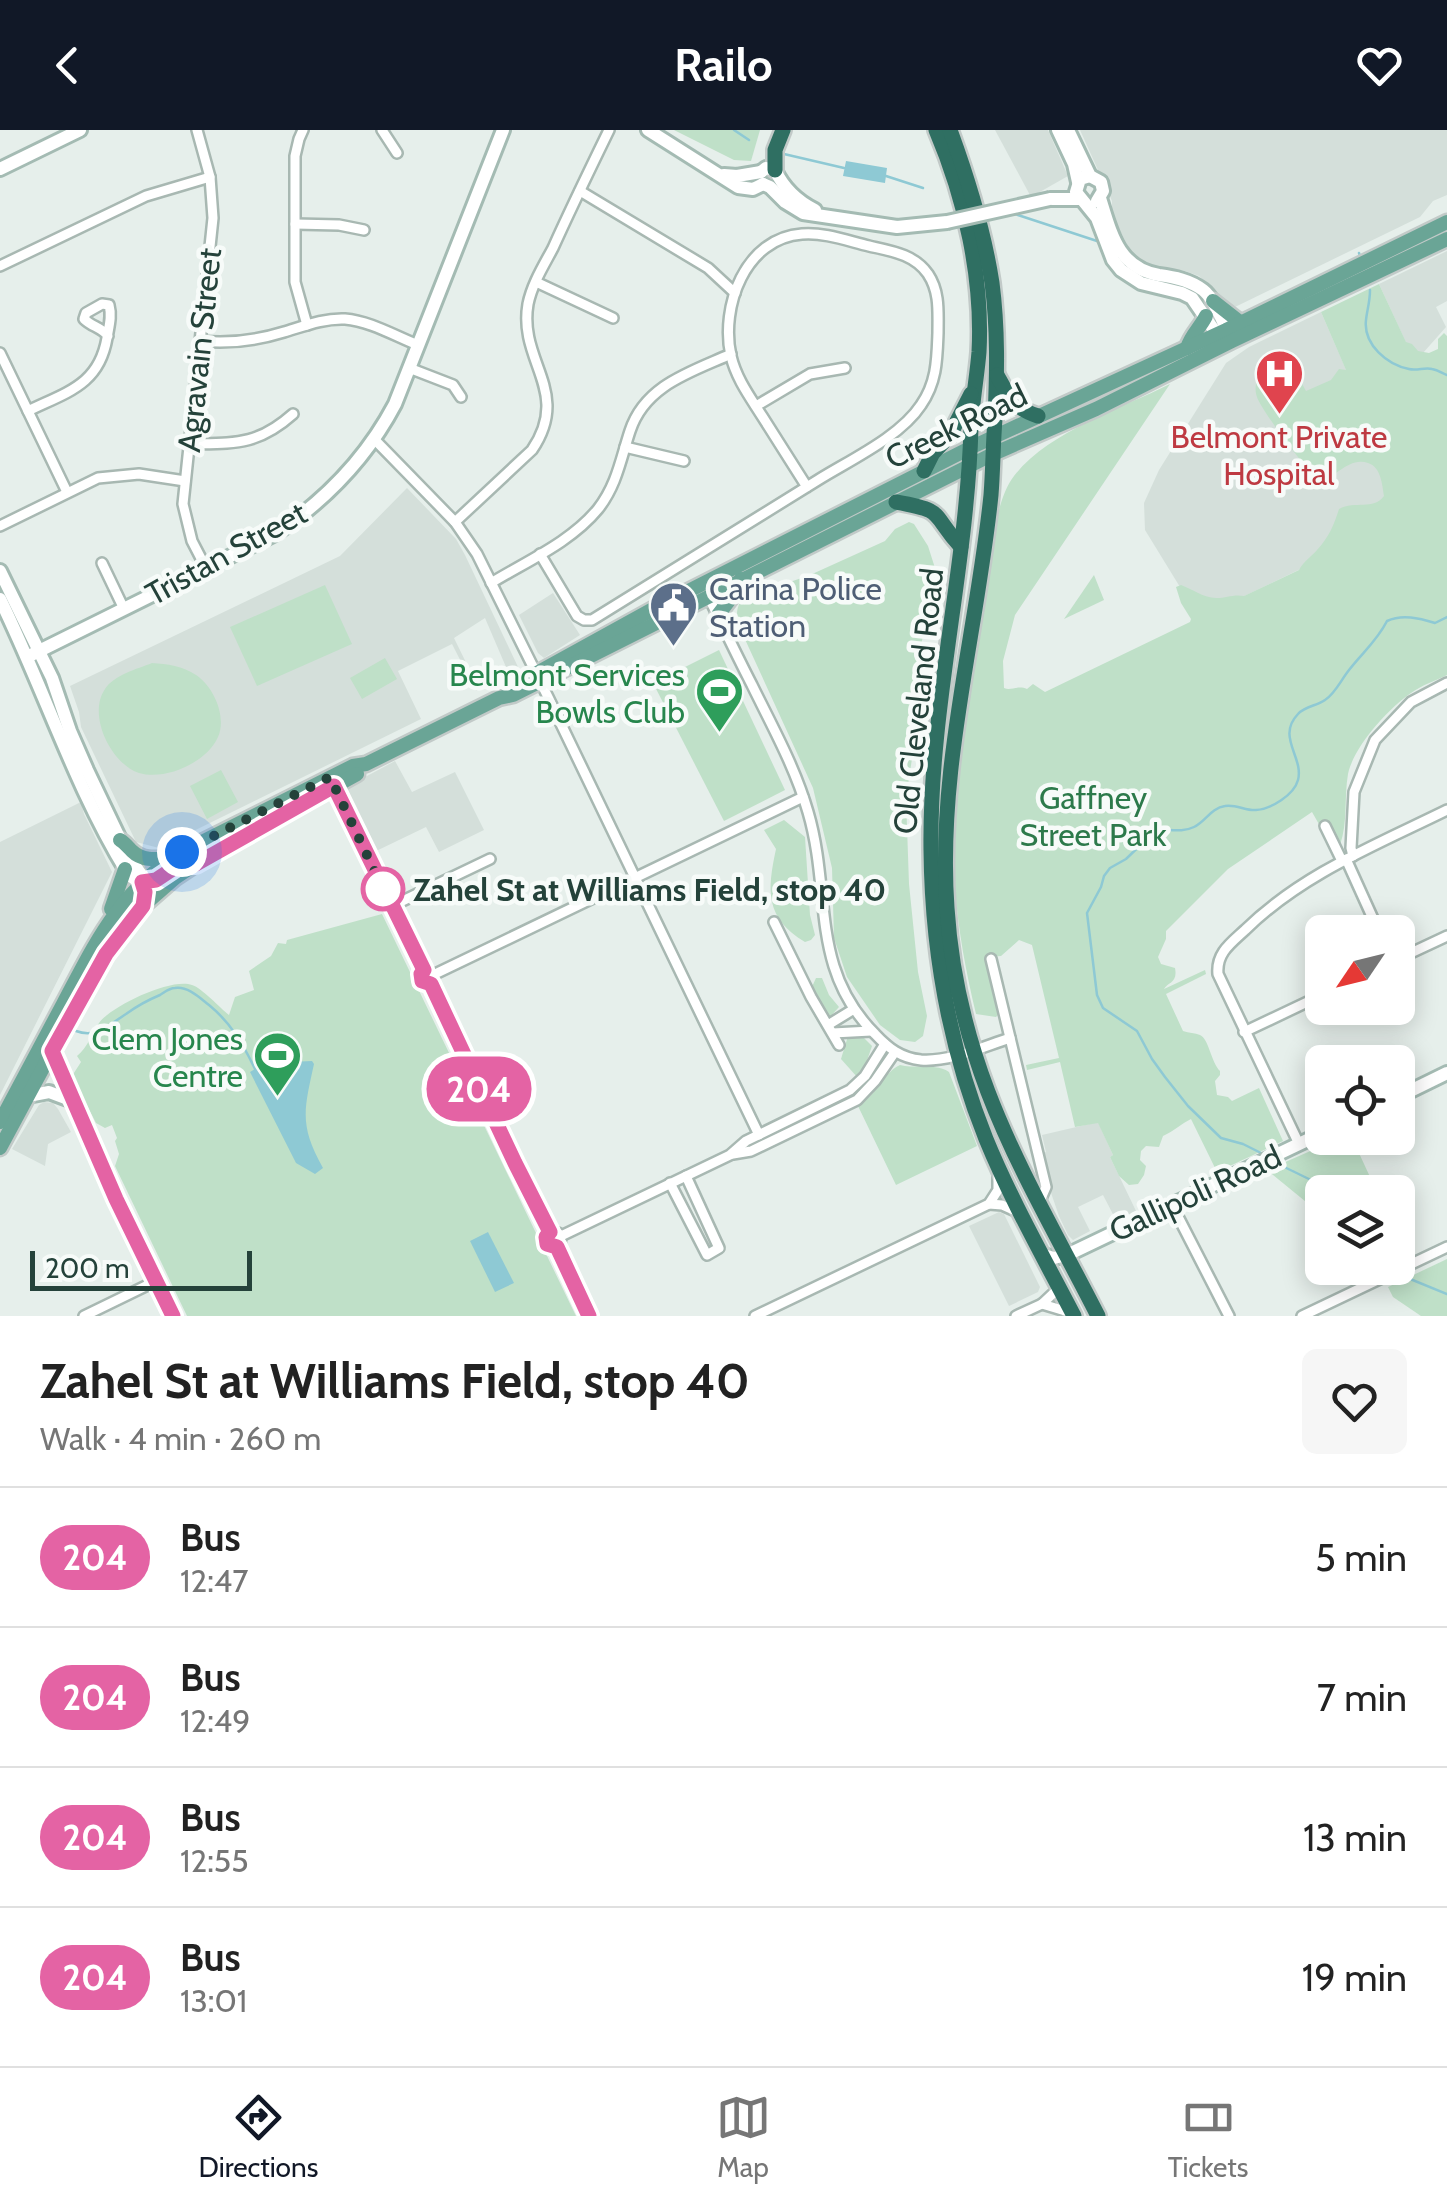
<!DOCTYPE html>
<meta charset="utf-8">
<style>
:root{--surface:#fff;--page:#f6f6f6;--text:#222;--muted:#767676;--line:#e0e0e0;--accent:#111827}
body{margin:0;font-family:Cabin,sans-serif;background:var(--page);color:var(--text);height:100vh;display:flex;flex-direction:column;font-size:38px;white-space:nowrap}
*{box-sizing:border-box;margin:0}
p{font-size:32px;color:var(--muted)}
.icon{flex:none;width:55px;height:55px;fill:none;stroke:currentColor;stroke-width:2;stroke-linecap:round;stroke-linejoin:round}
.map{position:relative;height:1186px;overflow:hidden}
.sheet{display:flex;flex-direction:column;background:var(--surface);flex:1}
.sheet>*{flex:none}
.badge{padding:0 20px;border-radius:32px;font-size:35px;line-height:65px}
.needle{width:65px;rotate:235deg}
.tools{position:absolute;left:1305px;top:785px;display:grid;gap:20px}
.tools a{display:grid;place-items:center;width:110px;height:110px;border-radius:15px;background:var(--surface);box-shadow:0 5px 25px #0003;font-size:50px}
.scale{position:absolute;left:30px;bottom:25px;width:222px;box-sizing:border-box;padding-left:10px;border:5px solid #24423a;border-top:0;font-size:28px;line-height:35px;white-space:nowrap;color:#24423a;-webkit-text-stroke:8px #f7fbf9;paint-order:stroke}
.you{position:absolute;width:50px;height:50px;margin:-25px;border:8px solid #fff;border-radius:50%;background:#1a73e8;box-shadow:0 0 0 15px #1a73e833}
.map>.badge{position:absolute;translate:-50% -50%;box-shadow:0 0 0 5px #fff}
.round{display:grid;place-items:center;flex:none;width:105px;height:105px;border-radius:15px;background:var(--page)}
.head{display:flex;align-items:center;justify-content:space-between;height:170px;padding:0 40px}
h1{font-size:48px;font-weight:700;line-height:75px}
ul{padding:0;list-style:none}
li{display:flex;align-items:center;gap:30px;height:140px;padding:0 40px;border-top:2px solid var(--line)}
li div{flex:1}
li b{display:block;font-size:38px}
li em{font-style:normal}
li .badge{min-width:110px;font-weight:700;text-align:center}
header{display:flex;justify-content:space-between;align-items:center;height:130px;padding:0 40px;background:var(--accent);color:#fff;font-size:45px;font-weight:700}
.dock{display:flex;justify-content:space-around;align-items:center;height:140px;border-top:2px solid var(--line);background:var(--surface);font-size:28px;color:var(--muted)}
.dock a{display:grid;justify-items:center;gap:5px}
.dock .on{color:var(--accent)}
.map>svg:first-child{display:block}
.built{fill:#d4dfda;fill-rule:evenodd}
.green{fill:#bfe0c8}
.water{fill:#8ec9d4}
.lines{fill:none;stroke-linecap:round;stroke-linejoin:round}
.stream{stroke:#8ec9d4;stroke-width:2.5}
.street-casing{stroke:#a8b8b2;stroke-width:14}
.secondary-casing{stroke:#a4bbb3;stroke-width:18}
.primary-casing{stroke:#c2cac8;stroke-width:19}
.highway-casing{stroke:#c2cac8;stroke-width:20}
.street{stroke:#fff;stroke-width:9}
.secondary{stroke:#fff;stroke-width:12}
.primary{stroke:#6aa596;stroke-width:14}
.highway{stroke:#2f6f62;stroke-width:15}
.secondary-bridge-casing{stroke:#a4bbb3;stroke-width:18;stroke-linecap:butt}
.secondary-bridge{stroke:#fff;stroke-width:12}
.line-casing{stroke:#fff;stroke-width:22}
.line{stroke:#e463a4;stroke-width:15}
.walk{stroke:#24423a;stroke-width:10;stroke-dasharray:0 18}
.stop-dot{fill:#fff;stroke:#e463a4;stroke-width:5}
.labels{text-anchor:middle;dominant-baseline:central;stroke-width:9;stroke-linejoin:round;paint-order:stroke}
.street-label{font-size:32px;fill:#24423a;stroke:#f7fbf9}
.health-label{font-size:32px;fill:#be3a42;stroke:#f7fbf9}
.service-label{font-size:32px;fill:#4e5e75;stroke:#f7fbf9;text-anchor:start}
.leisure-label{font-size:32px;fill:#27864d;stroke:#f7fbf9;text-anchor:end}
.park-label{font-size:32px;fill:#2d7a4b;stroke:#f7fbf9}
.stop-label{font-size:32px;font-weight:bold;fill:#24423a;stroke:#f7fbf9;text-anchor:start}
</style>
<header><svg class="icon" aria-label="back" viewBox="0 0 24 24"><path d="M15 5l-7 7 7 7"/></svg>Railo<svg class="icon" aria-label="heart" viewBox="0 0 24 24"><path d="M12 20l-8-8c-3-5 5-10 8-4 3-6 11-1 8 4z"/></svg></header>
<div class="map">
<svg width="1447" height="1186" viewBox="0 0 1447 1186">
<rect width="100%" height="100%" fill="#e6efeb"/>
<g class="built">
<polygon points="995,0 1048,0 1068,46 1031,67"/>
<polygon points="1080,0 1447,0 1447,65 1433,71 1420,87 1235,177 1230,177 1199,146 1185,141 1148,135 1131,124 1112,83 1112,71"/>
<polygon points="1447,121 1447,171 1436,177 1446,197 1415,232 1379,154"/>
<polygon points="1321,182 1410,386 1199,488 1145,400 1144,373 1159,340 1226,233 1249,217"/>
<path d="M407,358L456,409L465,425L518,537L514,543L476,561L452,514L398,541L421,589L159,718L136,712L81,597L79,582L70,556L340,426ZM485,488L509,544L479,559L454,508Z"/>
<polygon points="553,463 580,505 544,528 538,523 519,485"/>
<polygon points="395,631 412,662 455,642 484,700 439,722 426,697 372,723 345,666 346,661 352,654"/>
<polygon points="81,672 84,684 112,742 0,965 0,712"/>
<polygon points="44,972 53,973 58,979 71,1002 48,1014 45,1036 12,1019 39,975"/>
<polygon points="1098,992 1113,1025 1110,1027 1136,1081 1116,1090 1103,1065 1078,1077 1090,1101 1073,1110 1068,1105 1059,1086 1050,1060 1041,1024 1046,1022 1042,1005"/>
<polygon points="999,1082 1004,1084 1040,1157 1038,1162 1009,1176 969,1096"/>
</g>
<g class="green">
<polygon points="674,0 760,0 751,31 734,30"/>
<path d="M1379,154L1406,212L1412,214L1418,221L1429,223L1438,219V209L1444,203L1447,206V545C1435,551 1422,555 1411,563C1388,579 1354,616 1348,644C1344,667 1348,693 1340,715L1329,692L1320,696L1312,682L1228,739L1166,801V809L1158,827L1161,834L1175,838C1178,853 1168,852 1164,859L1205,840L1206,844L1166,864L1183,901C1189,903 1195,903 1200,905C1209,909 1211,932 1220,941V945L1215,951L1217,965L1228,967L1232,971L1259,958L1283,1011L1217,1042L1191,989C1181,994 1174,1001 1163,1006L1159,1017L1146,1016L1141,1021L1140,1030L1146,1036L1144,1045L1138,1054L1129,1055L1119,1046L1110,1027L1113,1025L1098,993L1075,997L1060,932L1027,940L1026,935L1059,928L1032,815L1019,810L1001,826L989,827L1000,883L996,887L976,884C966,842 958,800 955,757C953,714 957,671 961,628C968,568 976,507 987,448C993,417 995,371 1014,346C1048,302 1120,279 1170,254L1015,485L1003,531L1004,558C1011,561 1018,555 1027,559L1033,554L1045,562L1190,492L1191,489L1181,473L1176,457L1181,455C1192,459 1204,468 1216,468C1227,468 1233,464 1244,466L1299,440C1304,431 1311,427 1317,420C1329,407 1334,395 1339,379C1355,370 1373,381 1384,366C1382,354 1381,337 1368,333C1346,326 1333,354 1318,348C1309,345 1260,278 1257,267C1253,256 1258,246 1265,238L1275,237L1282,231L1290,232L1306,261L1331,250L1339,239L1346,240L1321,182Z"/>
<path d="M909,392L914,394L928,416L935,438L920,522L913,622L906,668L909,754L918,842L927,886L923,906L915,912L900,910L880,895L847,847L834,808L832,738L813,658L738,494C734,473 743,465 761,456L770,459L810,445L885,411L895,399Z"/>
<polygon points="1094,445 1104,470 1064,489"/>
<polygon points="325,455 352,514 257,556 230,497"/>
<polygon points="719,520 785,660 724,691 653,553"/>
<polygon points="385,528 397,549 362,569 350,548"/>
<path d="M152,533C167,534 183,536 196,545C214,557 227,587 218,607C207,632 166,651 139,643C111,634 87,585 105,559C114,545 137,539 152,533Z"/>
<polygon points="221,640 238,672 207,689 190,656"/>
<path d="M784,690L805,707L810,785L815,805L811,810L805,812C765,788 767,761 776,719L764,700Z"/>
<path d="M382,784L576,1186H187L115,1036L119,1024L115,1011L117,1008L112,995L105,998L96,993L72,946L81,932L77,926C88,917 91,905 99,893C111,876 172,847 192,855C202,858 220,878 229,885L235,867L254,860L249,841L271,826L278,813L286,814L287,810Z"/>
<polygon points="816,848 822,848 829,865 839,877 829,888 811,859"/>
<polygon points="860,904 872,916 863,942 858,948 841,929 848,906"/>
<path d="M900,935C916,939 935,933 949,942L977,1016L896,1055L858,976C878,964 884,942 900,935Z"/>
<polygon points="1340,1008 1352,1008 1377,1062 1322,1062 1322,1085 1267,1040"/>
<polygon points="1447,1129 1447,1186 1421,1186 1393,1167 1388,1157"/>
</g>
<g class="water">
<polygon points="846,31 887,38 885,53 843,46"/>
<path d="M312,931L314,934C304,980 299,995 323,1038L315,1044L296,1033L250,942L262,935L270,937L290,932Z"/>
<polygon points="488,1102 514,1153 495,1162 470,1111"/>
</g>
<g class="lines">
<g class="stream">
<polyline points="734,0 749,10"/>
<polyline points="784,24 844,38"/>
<polyline points="886,46 923,58"/>
<polyline points="1015,84 1097,111"/>
<polyline points="1359,123 1360,126"/>
<path d="M1370,160C1370,172 1367,180 1366,190C1363,215 1388,235 1409,239C1417,241 1425,237 1432,239C1438,240 1442,243 1447,245"/>
<path d="M76,901C97,909 110,894 126,884C137,876 148,870 160,865C165,862 169,858 175,858C188,856 200,868 209,875C231,893 243,914 255,939"/>
<path d="M1261,1023L1243,1014L1221,1008L1188,976L1165,947L1152,929L1137,901L1103,878L1097,865L1087,783L1101,757L1104,746L1110,738L1126,729L1156,700C1168,699 1182,703 1194,697C1206,691 1211,678 1225,676C1236,674 1246,681 1256,680C1271,679 1294,665 1298,650C1304,627 1276,607 1298,584C1305,576 1317,576 1325,570C1335,564 1341,550 1349,540C1362,523 1377,511 1387,491C1402,484 1419,488 1435,493L1447,487"/>
<polyline points="1274,1032 1313,1051 1323,1062"/>
<polyline points="1398,1144 1447,1164"/>
</g>
<defs>
<g id="street">
<polyline points="197,0 210,47 213,88 183,374 192,411 206,438"/>
<polyline points="303,0 299,9 295,26 295,152 307,195"/>
<polyline points="382,0 397,23"/>
<polyline points="580,61 708,138 735,163"/>
<polyline points="295,94 339,95 364,100"/>
<polyline points="0,136 146,66 210,47"/>
<polyline points="536,152 613,188"/>
<path d="M200,211C228,214 258,210 284,202C304,196 324,188 345,189C370,191 395,206 418,215"/>
<polyline points="0,223 67,362"/>
<polyline points="409,238 453,255 461,267"/>
<polyline points="756,276 810,244 845,238"/>
<path d="M28,281C67,262 99,255 107,208C109,196 112,186 109,175L102,174L86,183L84,189C92,197 101,197 108,206"/>
<polyline points="375,310 455,392 477,424 548,567 759,1005"/>
<path d="M189,314C234,313 257,316 293,284"/>
<polyline points="625,317 684,331"/>
<path d="M455,392L532,320C572,261 518,232 528,174C532,154 544,135 553,118C571,78 590,39 609,0"/>
<polyline points="0,396 98,348 139,344 185,351"/>
<path d="M540,424L577,486L584,490H592C667,443 743,397 818,350C850,330 900,307 921,275C937,252 937,229 938,203C938,182 940,162 928,144C914,124 891,121 869,116C848,111 824,102 802,104C745,108 720,177 731,226C736,248 750,267 762,286C777,310 792,333 807,357"/>
<polyline points="102,433 124,479"/>
<path d="M491,453C527,431 571,412 598,379C617,355 621,328 630,301C645,255 691,242 731,224"/>
<path d="M708,466C723,496 737,526 752,555C772,596 795,637 808,682C832,763 809,838 875,904C888,918 901,928 921,930C950,932 982,917 1010,908"/>
<polyline points="333,654 424,841 421,844 422,851 431,854"/>
<polyline points="1325,696 1342,731"/>
<polyline points="1353,726 1351,718 1354,662 1375,610 1411,572 1447,553"/>
<polyline points="1346,729 1379,802"/>
<polyline points="392,776 490,729"/>
<polyline points="774,792 811,867 839,915"/>
<polyline points="991,829 1046,1057 1040,1071"/>
<polyline points="1398,829 1447,806"/>
<polyline points="435,844 803,667"/>
<polyline points="431,854 546,1096 550,1102 558,1103 561,1106 560,1115 557,1117"/>
<polyline points="828,895 854,879"/>
<polyline points="1244,902 1322,865"/>
<polyline points="833,903 871,901"/>
<path d="M1299,1014L1218,844C1216,823 1231,813 1245,800C1302,744 1376,715 1447,680"/>
<polyline points="733,1024 751,1021 857,970 875,951 895,922"/>
<polyline points="670,1053 707,1125 719,1118 686,1046"/>
<polyline points="1171,1073 1229,1186"/>
<polyline points="989,1074 1002,1075 1020,1083"/>
<polyline points="561,1106 730,1025 746,1011 850,960 865,946 885,914"/>
<polyline points="557,1117 589,1186"/>
<polyline points="1042,1174 1072,1183"/>
<polyline points="84,1186 156,1151"/>
<polyline points="755,1186 989,1074 998,1060 998,1044"/>
<polyline points="1016,1186 1042,1174 1059,1158"/>
<polyline points="1302,1186 1447,1117"/>
</g>
<g id="secondary">
<polyline points="648,0 738,57 753,59 763,54"/>
<polyline points="1058,0 1074,34 1078,52"/>
<polyline points="1068,0 1090,46 1101,52 1103,61 1097,71"/>
<polyline points="0,39 80,0"/>
<path d="M761,42L766,38L775,40C783,57 797,71 815,80"/>
<polyline points="724,45 737,46 761,42"/>
<polyline points="1090,46 1080,49 1076,62 1097,88 1113,130 1121,140 1141,153 1182,163 1192,168 1222,212"/>
<polyline points="763,54 770,57 785,72 803,83 897,97 947,92"/>
<path d="M1100,68C1111,103 1118,138 1159,145C1174,147 1190,150 1203,160C1215,169 1223,194 1231,208"/>
<polyline points="1050,69 1080,69"/>
<polyline points="0,441 52,548 70,601 87,640 128,726 140,743 145,762 143,776"/>
<path d="M0,469C44,559 75,657 127,742C149,767 159,742 179,735C182,734 194,734 196,734"/>
<path d="M27,527L275,404C326,370 366,329 395,274L503,0"/>
<polyline points="48,914 68,954 69,962 116,1069 173,1186"/>
<polyline points="28,966 49,962 73,971"/>
<polyline points="1398,967 1447,943"/>
<polyline points="1043,1125 1054,1128 1067,1125 1322,1003"/>
</g>
<g id="primary">
<polyline points="1213,171 1241,193"/>
<path d="M1187,218C1191,205 1200,198 1206,186"/>
<polyline points="718,485 737,460 741,449"/>
<polyline points="519,553 655,478 972,317 1226,200 1447,92"/>
<path d="M120,710C125,713 128,717 132,721C143,732 158,729 172,728"/>
<polyline points="111,779 125,739"/>
<path d="M0,992C21,953 42,913 63,874C97,810 118,763 182,722L353,636L366,634L499,568L513,565L993,324L1096,279L1232,211L1447,109"/>
<polyline points="0,1018 86,858 106,824 143,776 175,748 205,728 357,644"/>
</g>
<g id="highway">
<path d="M936,0C965,68 983,148 979,222C977,247 972,272 971,298C967,439 929,579 931,720C932,819 949,917 986,1009C1011,1070 1044,1128 1074,1186"/>
<path d="M950,0C968,49 984,101 992,153C998,199 997,243 995,289C993,314 993,340 991,365C977,503 937,638 947,778C951,840 966,904 988,962C1017,1038 1061,1113 1098,1186"/>
<polyline points="775,40 775,20 783,0"/>
<path d="M997,245C1009,267 1013,278 1038,286"/>
<polyline points="924,341 933,323 950,305 971,264"/>
<path d="M896,372C947,381 930,383 961,417"/>
</g>
</defs>
<use href="#street" class="street-casing"/>
<use href="#secondary" class="secondary-casing"/>
<use href="#primary" class="primary-casing"/>
<use href="#highway" class="highway-casing"/>
<use href="#street" class="street"/>
<use href="#secondary" class="secondary"/>
<use href="#primary" class="primary"/>
<use href="#highway" class="highway"/>
<defs>
<polyline id="secondary-bridge" points="947,92 1050,69"/>
</defs>
<use href="#secondary-bridge" class="secondary-bridge-casing"/>
<use href="#secondary-bridge" class="secondary-bridge"/>
</g>
<g class="lines">
<defs>
<polyline id="line" points="173,1186 116,1069 52,921 106,824 143,776 145,762 142,752 156,750 180,734 196,734 334,656 424,840 421,844 422,851 431,854 515,1033 550,1102 546,1107 547,1114 557,1117 589,1186"/>
</defs>
<use href="#line" class="line-casing"/>
<use href="#line" class="line"/>
<polyline class="walk" points="182,722 330,647 383,759"/>
</g>
<defs>
<symbol id="hospital-pin" viewBox="-11 -11 22 30"><path d="M0 17L-7.5 6A9.5 9.5 0 1 1 7.5 6Z" fill="#e0444e" stroke="#f7fbf9"/><path d="M-5-5h3v3.5h4V-5h3V5h-3V1.5h-4V5h-3Z" fill="#fff"/></symbol>
<symbol id="civic-pin" viewBox="-11 -11 22 30"><path d="M0 17L-7.5 6A9.5 9.5 0 1 1 7.5 6Z" fill="#5c6f8a" stroke="#f7fbf9"/><path d="M-.6-6.5H3V-4.5H.6V-3L4-1V1h2V6H-6V1h2V-1L-.6-3ZM-1.2 2.5V6h2.4V2.5Z" fill="#fff"/></symbol>
<symbol id="stadium-pin" viewBox="-11 -11 22 30"><path d="M0 17L-7.5 6A9.5 9.5 0 1 1 7.5 6Z" fill="#2e9e5b" stroke="#f7fbf9"/><path d="M0-5a6.5 5 0 1 0 0 10a6.5 5 0 1 0 0-10ZM-3.5-1.8h7v3.6h-7Z" fill="#fff"/></symbol>
</defs>
<g fill-rule="evenodd">
<use href="#hospital-pin" x="1252" y="216" width="55" height="75"/>
<use href="#civic-pin" x="646" y="448" width="55" height="75"/>
<use href="#stadium-pin" x="692" y="534" width="55" height="75"/>
<use href="#stadium-pin" x="250" y="898" width="55" height="75"/>
</g>
<circle class="stop-dot" cx="383" cy="759" r="20"/>
<g class="labels">
<g class="street-label">
<text transform="translate(199 220) rotate(-84)">Agravain Street</text>
<text transform="translate(956 296) rotate(-26)">Creek Road</text>
<text transform="translate(226 423) rotate(-29)">Tristan Street</text>
<text transform="translate(918 571) rotate(-84)">Old Cleveland Road</text>
<text transform="translate(1195 1063) rotate(-25)">Gallipoli Road</text>
</g>
<g class="health-label">
<text x="1279" y="306">Belmont Private<tspan x="1279" dy="37">Hospital</tspan></text>
</g>
<g class="service-label">
<text x="709" y="458">Carina Police<tspan x="709" dy="37">Station</tspan></text>
</g>
<g class="leisure-label">
<text x="685" y="544">Belmont Services<tspan x="685" dy="37">Bowls Club</tspan></text>
<text x="243" y="908">Clem Jones<tspan x="243" dy="37">Centre</tspan></text>
</g>
<g class="park-label">
<text x="1093" y="667">Gaffney<tspan x="1093" dy="37">Street Park</tspan></text>
</g>
<g class="stop-label">
<text x="413" y="759">Zahel St at Williams Field, stop 40</text>
</g>
</g>
</svg>
<div class="tools">
<a><svg class="needle" viewBox="-14 -14 28 28"><path d="M0-13l5 13h-10z" fill="#e53935"/><path d="M0 13l5-13h-10z" fill="#767676"/></svg></a>
<a><svg class="icon" aria-label="locate" viewBox="0 0 24 24"><circle cx="12" cy="12" r="6"/><path d="M12 2v4M12 18v4M2 12h4M18 12h4"/></svg></a>
<a><svg class="icon" aria-label="layers" viewBox="0 0 24 24"><path d="M12 4l9 5-9 5-9-5zM3 14l9 5 9-5"/></svg></a>
</div>
<div class="scale">200 m</div>
<div class="you" style="left:182px;top:722px"></div>
<b class="badge" style="left:479px;top:959px;background:#e463a4;color:#fff">204</b>
</div>
<section class="sheet">
<div class="head"><div><h1>Zahel St at Williams Field, stop 40</h1><p>Walk · 4 min · 260 m</p></div><a class="round"><svg class="icon" aria-label="heart" viewBox="0 0 24 24"><path d="M12 20l-8-8c-3-5 5-10 8-4 3-6 11-1 8 4z"/></svg></a></div>
<ul>
<li><span class="badge" style="background:#e463a4;color:#fff">204</span><div><b>Bus</b><p>12:47</p></div><em>5 min</em></li>
<li><span class="badge" style="background:#e463a4;color:#fff">204</span><div><b>Bus</b><p>12:49</p></div><em>7 min</em></li>
<li><span class="badge" style="background:#e463a4;color:#fff">204</span><div><b>Bus</b><p>12:55</p></div><em>13 min</em></li>
<li><span class="badge" style="background:#e463a4;color:#fff">204</span><div><b>Bus</b><p>13:01</p></div><em>19 min</em></li>
</ul>
</section>
<nav class="dock">
<a class="on"><svg class="icon" aria-label="directions" viewBox="0 0 24 24"><path d="M12 3l9 9-9 9-9-9zM9 14v-3h6M13 9l2 2-2 2"/></svg>Directions</a>
<a><svg class="icon" aria-label="map" viewBox="0 0 24 24"><path d="M3 6l6-2 6 2 6-2v14l-6 2-6-2-6 2zM9 4v14M15 6v14"/></svg>Map</a>
<a><svg class="icon" aria-label="tickets" viewBox="0 0 24 24"><path d="M3 7h18v10H3zM15 7v10"/></svg>Tickets</a>
</nav>
